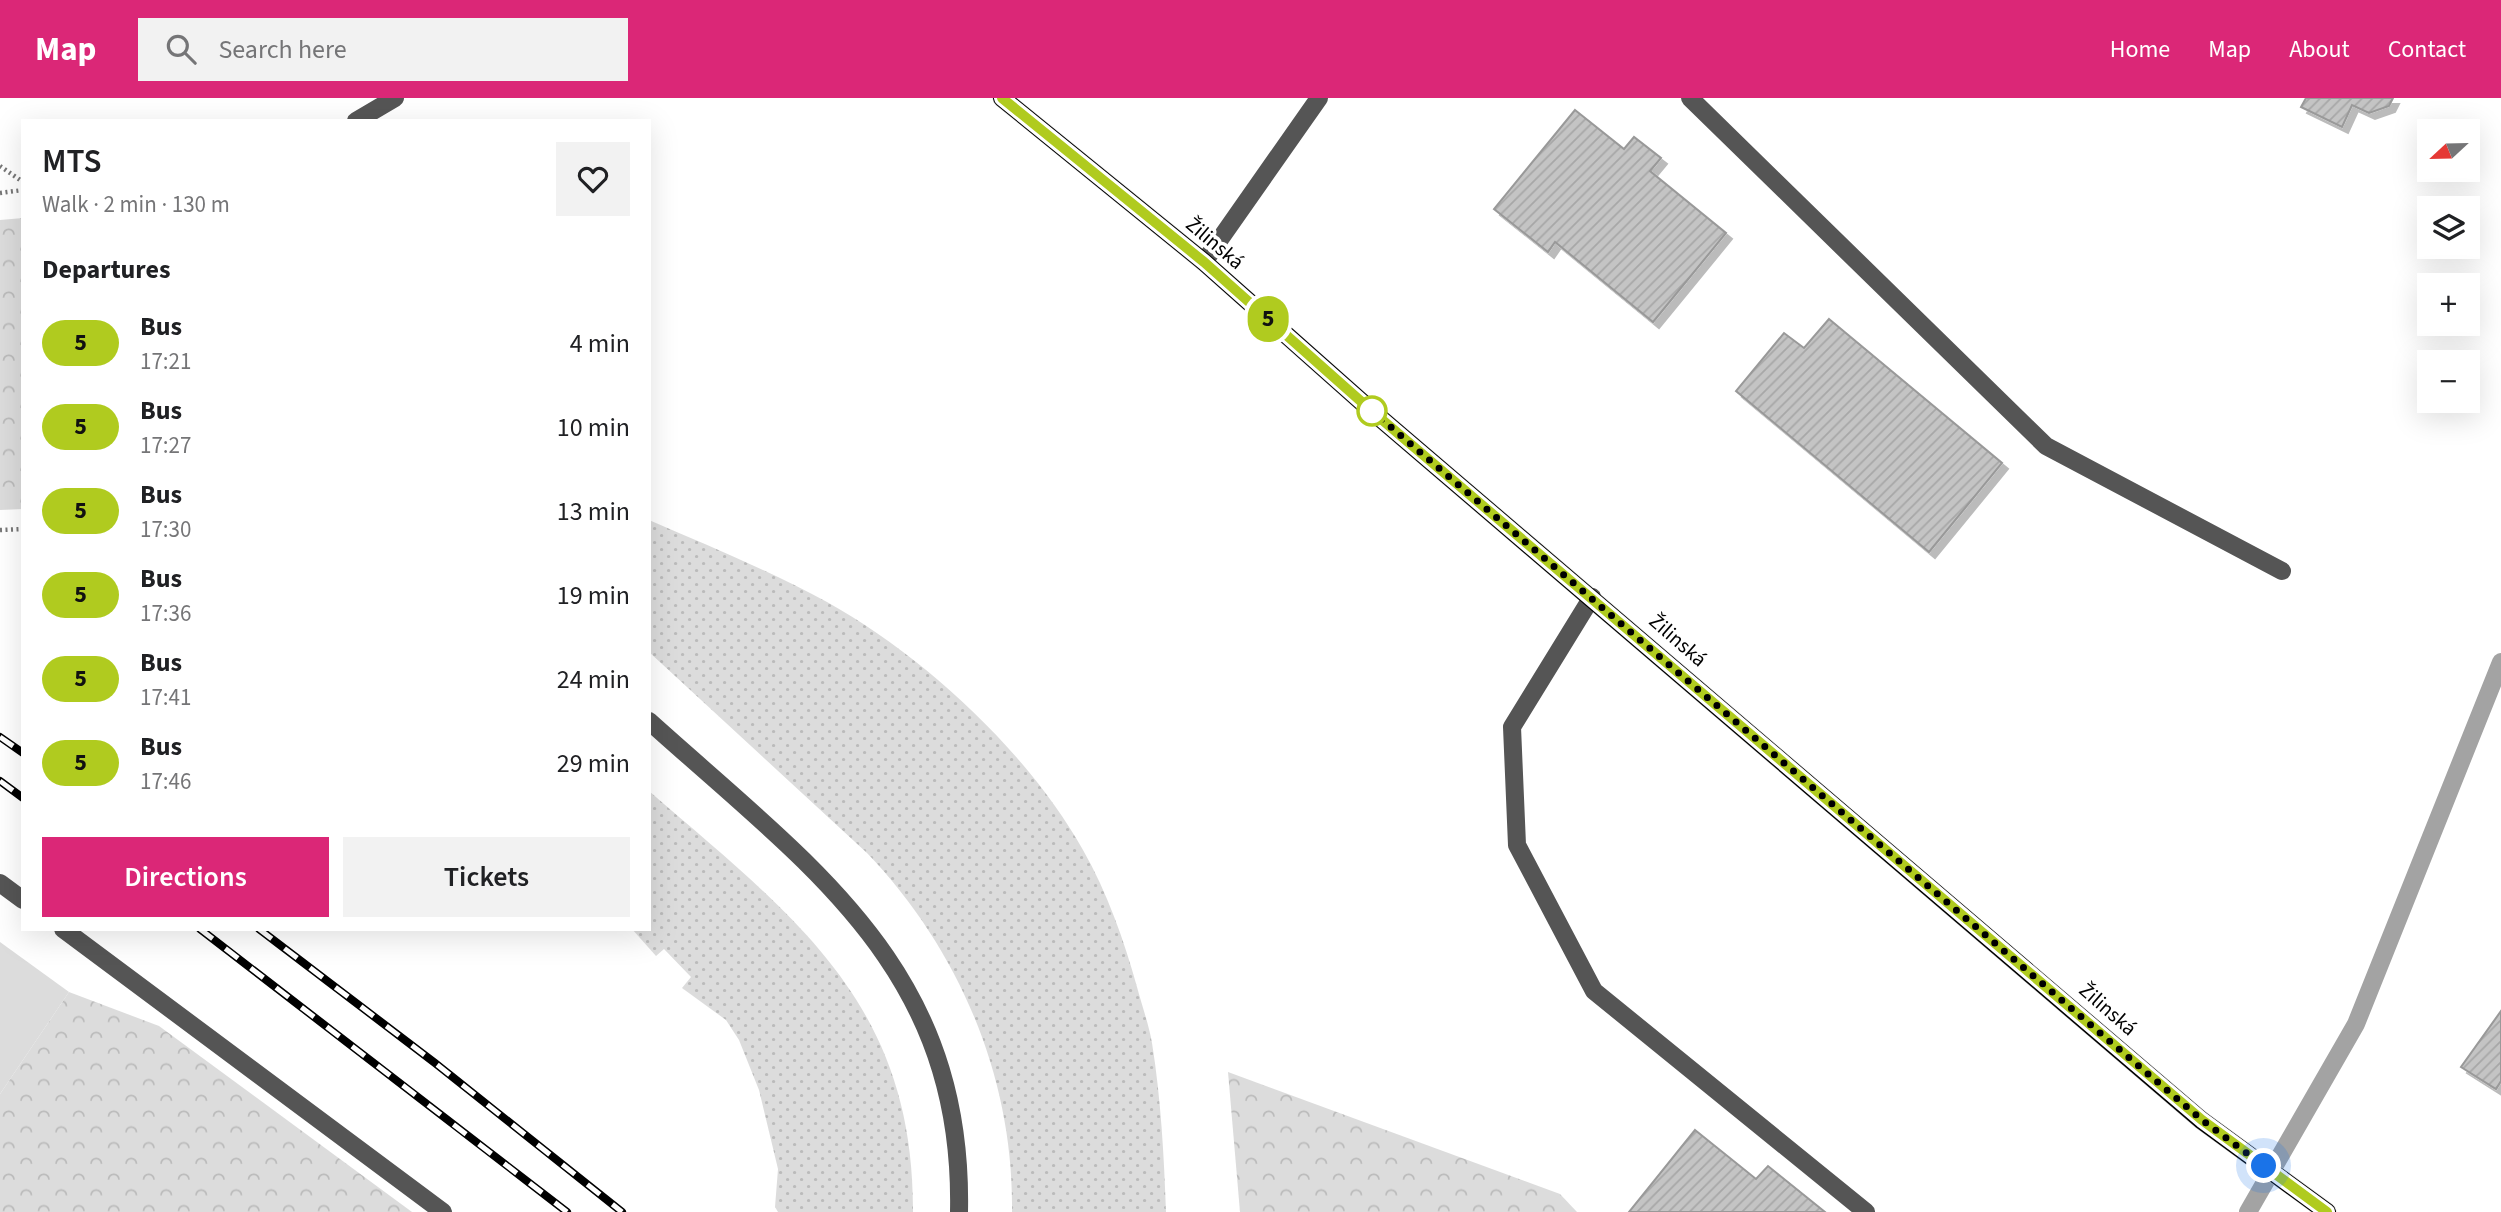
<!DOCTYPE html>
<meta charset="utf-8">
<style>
:root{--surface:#fff;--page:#f2f2f2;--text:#202124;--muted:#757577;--accent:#db2777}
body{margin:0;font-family:"Source Sans 3",sans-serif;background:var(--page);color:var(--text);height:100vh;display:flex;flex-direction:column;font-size:26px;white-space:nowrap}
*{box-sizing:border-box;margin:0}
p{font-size:23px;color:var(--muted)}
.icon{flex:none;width:38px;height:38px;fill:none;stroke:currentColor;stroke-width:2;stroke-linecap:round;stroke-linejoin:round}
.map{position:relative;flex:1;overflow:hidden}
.panel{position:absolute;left:21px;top:21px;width:630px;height:812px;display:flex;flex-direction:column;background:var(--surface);border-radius:0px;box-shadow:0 7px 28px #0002}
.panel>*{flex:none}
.badge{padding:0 14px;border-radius:23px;font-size:24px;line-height:46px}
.needle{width:46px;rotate:248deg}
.controls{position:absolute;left:2417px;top:21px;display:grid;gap:14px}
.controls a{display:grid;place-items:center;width:63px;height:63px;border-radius:0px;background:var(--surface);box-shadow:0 7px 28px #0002;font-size:35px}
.you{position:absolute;width:35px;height:35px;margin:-18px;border:5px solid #fff;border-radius:50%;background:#1a73e8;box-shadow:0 0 0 10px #1a73e833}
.map>.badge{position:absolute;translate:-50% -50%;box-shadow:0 0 0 4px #fff}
h2{padding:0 21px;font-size:26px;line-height:63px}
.round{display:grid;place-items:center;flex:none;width:74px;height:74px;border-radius:0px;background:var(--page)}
.overview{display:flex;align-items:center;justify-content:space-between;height:119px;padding:0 21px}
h1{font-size:33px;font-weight:600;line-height:52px}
.button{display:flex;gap:14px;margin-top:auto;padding:14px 21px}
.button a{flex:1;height:80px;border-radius:0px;background:var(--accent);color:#fff;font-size:28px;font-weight:600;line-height:80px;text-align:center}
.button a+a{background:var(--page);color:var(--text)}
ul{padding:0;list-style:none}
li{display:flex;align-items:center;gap:21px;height:84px;padding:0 21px}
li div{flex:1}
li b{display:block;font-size:26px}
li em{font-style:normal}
li .badge{min-width:77px;font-weight:700;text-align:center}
header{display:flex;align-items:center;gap:42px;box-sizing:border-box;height:98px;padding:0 35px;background:var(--accent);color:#fff}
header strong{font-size:33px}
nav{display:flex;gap:38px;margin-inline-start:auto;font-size:24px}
.search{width:490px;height:63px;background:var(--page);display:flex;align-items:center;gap:18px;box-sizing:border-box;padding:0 24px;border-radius:0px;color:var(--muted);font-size:26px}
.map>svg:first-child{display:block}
.grass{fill:url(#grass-dots)}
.forest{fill:url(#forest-crowns)}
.garden{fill:#dcdcdc}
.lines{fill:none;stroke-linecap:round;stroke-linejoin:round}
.stream{stroke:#a3a3a3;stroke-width:18}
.building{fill:url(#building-hatch);stroke:#999;stroke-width:2;filter:url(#shadow)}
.major-casing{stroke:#dbdbdb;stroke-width:19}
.path{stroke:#777;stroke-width:4.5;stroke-dasharray:2 3.5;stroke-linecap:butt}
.minor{stroke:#555;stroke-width:18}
.major{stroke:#000;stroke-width:18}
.rail-casing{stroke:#000;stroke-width:8}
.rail{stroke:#fff;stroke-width:5;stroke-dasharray:16;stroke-linecap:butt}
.line-casing{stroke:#fff;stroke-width:16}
.line{stroke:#b0cb1f;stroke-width:10}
.walk{stroke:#000;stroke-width:7;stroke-dasharray:0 12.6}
.stop-dot{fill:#fff;stroke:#b0cb1f;stroke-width:3.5}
.labels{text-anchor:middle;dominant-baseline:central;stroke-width:7;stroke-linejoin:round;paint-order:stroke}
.street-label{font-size:21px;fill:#000;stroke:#fff}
</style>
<header>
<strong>Map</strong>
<div class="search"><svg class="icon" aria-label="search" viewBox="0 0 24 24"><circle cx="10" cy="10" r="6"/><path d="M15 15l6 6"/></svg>Search here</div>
<nav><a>Home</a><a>Map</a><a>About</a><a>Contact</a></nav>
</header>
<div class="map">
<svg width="2501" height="1114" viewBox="0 0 2501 1114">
<defs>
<pattern id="grass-dots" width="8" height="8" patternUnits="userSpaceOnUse" patternTransform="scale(1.75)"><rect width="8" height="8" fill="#dcdcdc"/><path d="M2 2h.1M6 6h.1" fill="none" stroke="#bbb" stroke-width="1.8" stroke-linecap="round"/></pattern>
<pattern id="forest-crowns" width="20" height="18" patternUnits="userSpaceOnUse" patternTransform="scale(1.75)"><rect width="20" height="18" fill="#dcdcdc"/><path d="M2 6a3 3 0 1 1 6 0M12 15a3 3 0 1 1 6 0" fill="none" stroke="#bbb"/></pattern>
<pattern id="building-hatch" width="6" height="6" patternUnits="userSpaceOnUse" patternTransform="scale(1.75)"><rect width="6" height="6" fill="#c4c4c4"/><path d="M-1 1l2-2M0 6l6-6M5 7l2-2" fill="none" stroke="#a7a7a7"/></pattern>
<filter id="shadow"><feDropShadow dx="6" dy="6" stdDeviation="0" flood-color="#0004"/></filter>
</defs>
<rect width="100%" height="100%" fill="#fff"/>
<g class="grass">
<path d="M649,422C709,448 770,473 827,504C924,558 1028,654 1083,752C1107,794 1124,842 1137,889C1142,908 1149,927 1152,945C1161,1001 1164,1058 1166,1114H1012C1014,980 959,851 867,755L649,554Z"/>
<path d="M649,693C793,818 914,904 913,1114H778L775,1109L778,1071L759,992L739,942L726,922L682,890L691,879L664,851L656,858L632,831H649Z"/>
</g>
<g class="forest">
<polygon points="23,120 23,411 0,412 0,122"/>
<polygon points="69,894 159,928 412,1114 0,1114 0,996"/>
<polygon points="1228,974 1560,1096 1577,1114 1240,1114"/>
</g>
<polygon class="garden" points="0,844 69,894 0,996"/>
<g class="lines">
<polyline class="stream" points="2248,1114 2356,926 2501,564"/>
</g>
<g class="building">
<polygon points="2306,0 2393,0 2389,8 2369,15 2352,7 2342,29 2301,9"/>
<polygon points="1575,12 1624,51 1634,39 1661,60 1650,73 1726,135 1653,224 1555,144 1548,154 1494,111"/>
<polygon points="1829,221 2002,365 1929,454 1736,293 1784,235 1804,250"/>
<polygon points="2501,913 2501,983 2496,991 2461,969"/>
<polygon points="1695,1032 1756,1081 1768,1068 1825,1114 1629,1114"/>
</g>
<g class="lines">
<defs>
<polyline id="major" points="1002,0 1204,164 1373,314 2201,1022 2327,1114"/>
</defs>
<use href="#major" class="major-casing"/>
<g class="path">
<polyline points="0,68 23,84"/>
<polyline points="0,95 23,92"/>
<polyline points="0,432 23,431"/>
</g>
<g class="minor">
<polyline points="1690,0 2046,348 2282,473"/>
<polyline points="356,23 395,0"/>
<polyline points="1204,164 1319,0"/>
<polyline points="1592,499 1512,629 1517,747 1594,893 1866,1114"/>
<path d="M649,623C812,770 964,871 959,1114"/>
<polyline points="0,785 23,802"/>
<polyline points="63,831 443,1114"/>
</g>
<use href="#major" class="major"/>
<defs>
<g id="rail">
<polyline points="0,639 23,655"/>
<polyline points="0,683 23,700"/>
<polyline points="200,831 567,1114"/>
<polyline points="259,831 435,965 622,1114"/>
</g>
</defs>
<use href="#rail" class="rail-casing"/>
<use href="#rail" class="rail"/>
</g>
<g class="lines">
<defs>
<polyline id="line" points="1002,0 1204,164 1373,314 2202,1022 2327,1114"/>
</defs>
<use href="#line" class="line-casing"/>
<use href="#line" class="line"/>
<polyline class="walk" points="1372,313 2202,1022 2264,1068"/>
</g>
<circle class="stop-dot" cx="1372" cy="313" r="14"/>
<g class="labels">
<g class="street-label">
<text transform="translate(1215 145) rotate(40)">Žilinská</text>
<text transform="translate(1678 542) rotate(41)">Žilinská</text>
<text transform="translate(2108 911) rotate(41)">Žilinská</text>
</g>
</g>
</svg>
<div class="controls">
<a><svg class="needle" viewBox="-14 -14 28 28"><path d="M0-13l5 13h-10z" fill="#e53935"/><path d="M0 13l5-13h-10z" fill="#757577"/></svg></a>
<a><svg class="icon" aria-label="layers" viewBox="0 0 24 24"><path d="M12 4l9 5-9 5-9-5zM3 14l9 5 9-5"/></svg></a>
<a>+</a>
<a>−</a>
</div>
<div class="you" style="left:2264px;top:1068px"></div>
<b class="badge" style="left:1268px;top:221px;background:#b0cb1f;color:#111">5</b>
<section class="panel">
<div class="overview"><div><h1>MTS</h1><p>Walk · 2 min · 130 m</p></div><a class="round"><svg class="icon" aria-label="heart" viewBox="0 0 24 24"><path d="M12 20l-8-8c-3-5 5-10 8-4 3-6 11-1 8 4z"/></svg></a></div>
<h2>Departures</h2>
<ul>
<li><span class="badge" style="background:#b0cb1f;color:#111">5</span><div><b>Bus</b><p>17:21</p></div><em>4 min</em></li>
<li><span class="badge" style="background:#b0cb1f;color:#111">5</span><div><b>Bus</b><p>17:27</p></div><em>10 min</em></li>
<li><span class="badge" style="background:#b0cb1f;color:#111">5</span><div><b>Bus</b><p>17:30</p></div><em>13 min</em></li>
<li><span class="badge" style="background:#b0cb1f;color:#111">5</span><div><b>Bus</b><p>17:36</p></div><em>19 min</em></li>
<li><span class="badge" style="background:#b0cb1f;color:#111">5</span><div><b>Bus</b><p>17:41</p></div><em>24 min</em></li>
<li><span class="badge" style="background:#b0cb1f;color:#111">5</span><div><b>Bus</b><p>17:46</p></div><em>29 min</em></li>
</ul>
<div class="button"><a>Directions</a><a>Tickets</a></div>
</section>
</div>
